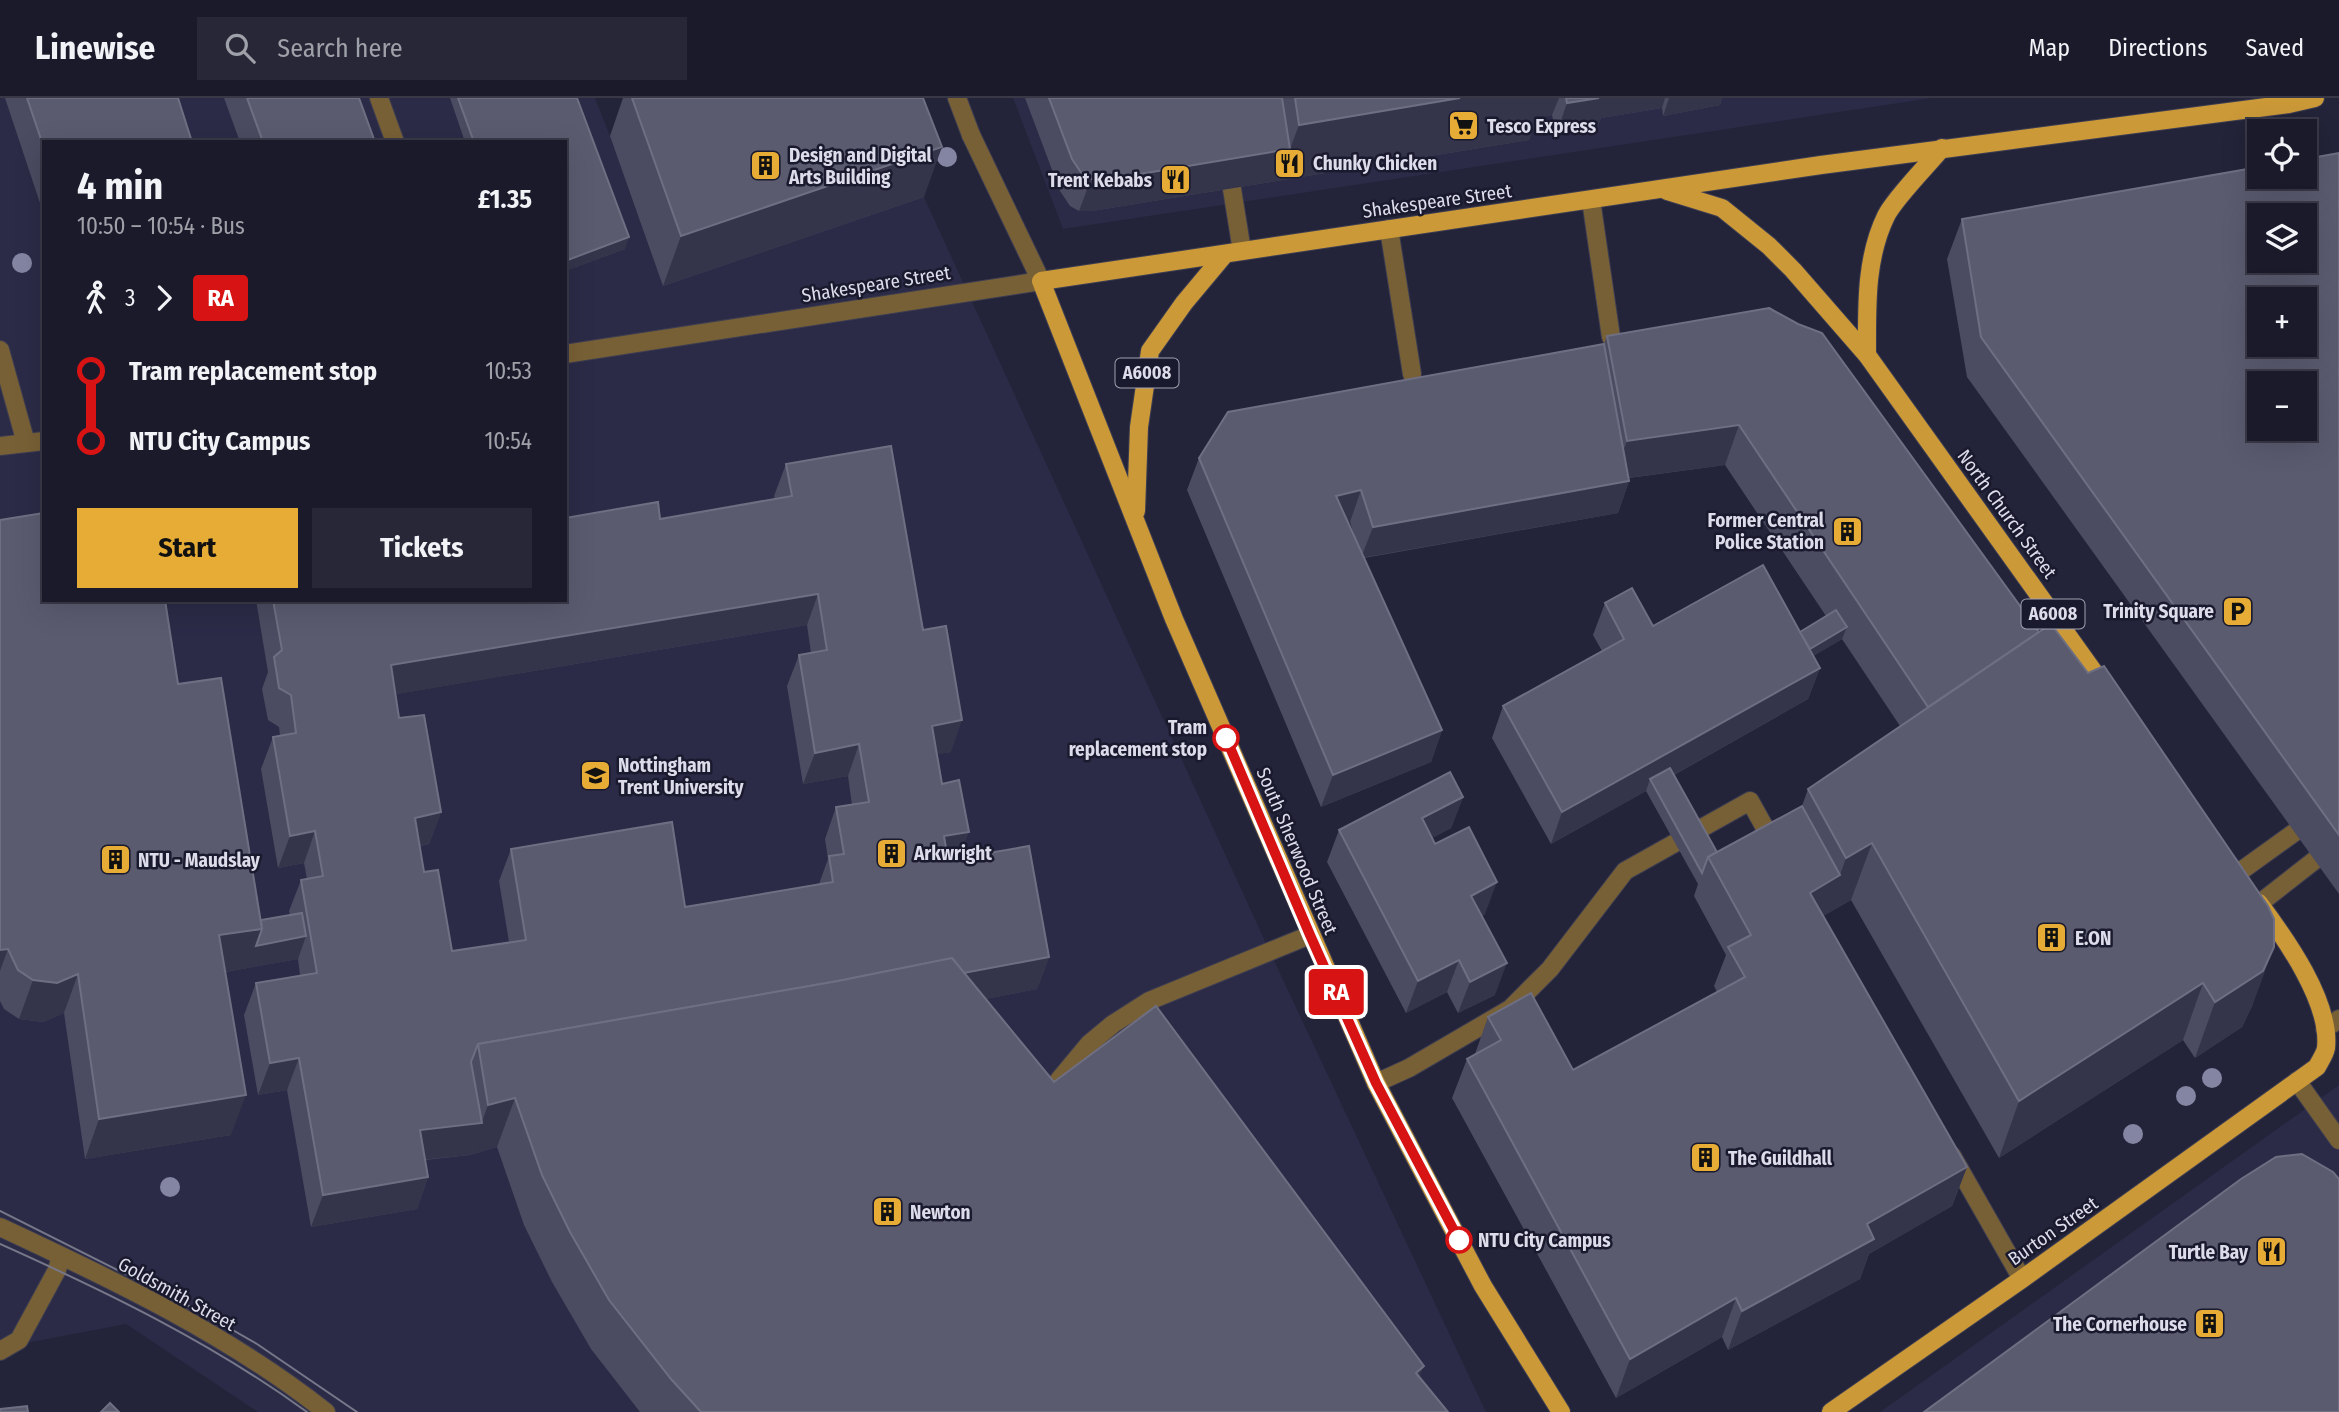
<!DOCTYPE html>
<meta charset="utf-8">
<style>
:root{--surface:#1a1a2b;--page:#272737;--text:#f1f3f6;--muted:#9fa1a9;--line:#383847;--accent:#e7ac36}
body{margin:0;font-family:"Fira Sans Condensed",sans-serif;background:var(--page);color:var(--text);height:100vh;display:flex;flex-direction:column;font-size:26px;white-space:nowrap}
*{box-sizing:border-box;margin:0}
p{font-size:23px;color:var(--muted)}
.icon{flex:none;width:38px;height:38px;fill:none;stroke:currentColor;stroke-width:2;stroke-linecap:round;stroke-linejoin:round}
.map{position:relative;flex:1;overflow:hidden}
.panel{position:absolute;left:42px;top:42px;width:525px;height:462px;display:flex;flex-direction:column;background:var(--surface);border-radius:0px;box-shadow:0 7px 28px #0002,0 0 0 2px var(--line)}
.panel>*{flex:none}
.badge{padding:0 14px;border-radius:5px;font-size:24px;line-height:46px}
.fabs{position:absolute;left:2247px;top:21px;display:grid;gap:14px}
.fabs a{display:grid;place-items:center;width:70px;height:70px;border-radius:0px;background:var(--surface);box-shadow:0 7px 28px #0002,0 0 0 2px var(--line);font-size:35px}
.map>.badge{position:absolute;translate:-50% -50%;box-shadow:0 0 0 4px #fff}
.legs{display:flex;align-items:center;gap:10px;height:77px;padding:0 35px;font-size:23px}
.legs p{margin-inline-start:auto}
.head{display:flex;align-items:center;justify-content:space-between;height:119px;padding:0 35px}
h1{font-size:38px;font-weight:700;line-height:52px}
.button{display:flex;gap:14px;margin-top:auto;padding:14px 35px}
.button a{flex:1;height:80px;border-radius:0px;background:var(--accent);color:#111;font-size:28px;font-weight:700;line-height:80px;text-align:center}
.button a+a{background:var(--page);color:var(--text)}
ul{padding:0 35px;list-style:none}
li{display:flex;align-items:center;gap:24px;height:70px;font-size:26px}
li i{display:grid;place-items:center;width:10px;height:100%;margin:0 9px;background:currentColor}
li i::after{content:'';width:18px;height:18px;margin:-9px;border:5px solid;border-radius:50%;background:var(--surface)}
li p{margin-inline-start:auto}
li:first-child i{background:linear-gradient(#0000 50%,currentColor 0)}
li:last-child i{background:linear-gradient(currentColor 50%,#0000 0)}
header{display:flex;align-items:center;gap:42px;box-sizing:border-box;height:98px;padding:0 35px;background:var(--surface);border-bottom:2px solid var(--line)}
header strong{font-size:33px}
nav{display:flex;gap:38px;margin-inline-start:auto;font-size:24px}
.search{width:490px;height:63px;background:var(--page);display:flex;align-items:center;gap:18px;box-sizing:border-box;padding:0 24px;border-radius:0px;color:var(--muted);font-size:26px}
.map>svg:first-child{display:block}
.built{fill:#2b2b47;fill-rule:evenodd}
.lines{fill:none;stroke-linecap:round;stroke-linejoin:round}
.service-casing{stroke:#3d3d52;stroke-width:20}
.pedestrian-casing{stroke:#3d3d52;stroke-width:20}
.minor-casing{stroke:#3d3d52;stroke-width:20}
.primary-casing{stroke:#3d3d52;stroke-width:20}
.service{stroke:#786036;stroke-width:18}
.pedestrian{stroke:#786036;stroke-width:18}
.minor{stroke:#786036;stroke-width:18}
.primary{stroke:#cb9938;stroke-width:18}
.tram{stroke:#77778a;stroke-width:2}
.tree{fill:#8485a2}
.wall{fill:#4b4b61;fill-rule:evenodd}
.shaded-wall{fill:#34344b}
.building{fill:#5b5b70;stroke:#6f6f83;stroke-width:2;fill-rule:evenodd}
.line-1-casing{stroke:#fff;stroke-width:16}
.line-1{stroke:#d81313;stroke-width:10}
.stop-1-dot{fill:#fff;stroke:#d81313;stroke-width:3.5}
.labels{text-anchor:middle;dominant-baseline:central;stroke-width:5;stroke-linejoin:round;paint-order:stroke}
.shield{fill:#1a1a2e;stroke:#a2a2b2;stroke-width:2}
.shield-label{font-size:18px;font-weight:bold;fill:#dcdceb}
.poi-label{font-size:19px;font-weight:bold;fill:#dcdceb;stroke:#1a1a2e;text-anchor:start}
.street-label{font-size:19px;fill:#dcdceb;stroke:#1a1a2e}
.stop-label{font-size:19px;font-weight:bold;fill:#dcdceb;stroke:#1a1a2e;text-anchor:end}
</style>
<header>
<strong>Linewise</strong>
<div class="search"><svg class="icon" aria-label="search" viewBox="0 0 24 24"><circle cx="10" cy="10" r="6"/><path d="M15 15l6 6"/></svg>Search here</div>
<nav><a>Map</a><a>Directions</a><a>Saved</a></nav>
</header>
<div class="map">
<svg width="2339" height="1314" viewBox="0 0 2339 1314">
<rect width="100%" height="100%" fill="#232339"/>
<g class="built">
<path d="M0,0H595L610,38L886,0L924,99L1270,854L1486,1314H258L126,1226L0,1250ZM44,44H565V502H44Z"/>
<polygon points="1013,0 1932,0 1063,131"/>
<polygon points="2339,987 2339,1314 1880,1314"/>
</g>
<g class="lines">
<defs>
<g id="service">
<polyline points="1232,91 1242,153"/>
<polyline points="1591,102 1611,239"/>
<polyline points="1389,131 1412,276"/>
<polyline points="2238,775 2295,734"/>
<polyline points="2260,805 2315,762"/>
<polyline points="1059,982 1089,946 1113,926 1149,903 1310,837"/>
<polyline points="1376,985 1409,970 1510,911 1550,871 1625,773 1750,703 1775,748"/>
<polyline points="1952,1058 2022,1181"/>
</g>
<g id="pedestrian">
<polyline points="971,37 1041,183"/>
<polyline points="0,252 26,345"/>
<polyline points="2325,931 2339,921"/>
<polyline points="2297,983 2339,1042"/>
</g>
<g id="minor">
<polyline points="379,0 395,44"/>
<polyline points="957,0 971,37"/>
<polyline points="565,256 1041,183"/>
<polyline points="0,348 44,343"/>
<path d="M0,1129C112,1181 229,1237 326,1314"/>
<polyline points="0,1253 19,1242 57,1172 61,1158"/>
</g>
<g id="primary">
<polyline points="1667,93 1722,110 1769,148 1793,172 1867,257 2106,591"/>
<path d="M1867,257C1867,210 1865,161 1886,118C1895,100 1927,68 1942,50"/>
<polyline points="1136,413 1139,329 1150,253 1184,205 1225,156"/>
<polyline points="1561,1314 1483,1188 1376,985 1174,521 1041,183 1821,67 2289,6 2315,0"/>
<path d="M1831,1314L2022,1181L2317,969C2320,963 2325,956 2326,950C2331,904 2285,840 2259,805"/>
</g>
</defs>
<use href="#service" class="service-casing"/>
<use href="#pedestrian" class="pedestrian-casing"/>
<use href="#minor" class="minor-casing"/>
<use href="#primary" class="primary-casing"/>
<use href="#service" class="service"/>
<use href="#pedestrian" class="pedestrian"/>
<use href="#minor" class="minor"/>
<use href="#primary" class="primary"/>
<g class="tram">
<polyline points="0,1113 203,1215 257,1246 357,1314"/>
<path d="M0,1146C107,1194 212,1245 307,1314"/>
</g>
</g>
<g class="tree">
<circle cx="947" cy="59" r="10"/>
<circle cx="22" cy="165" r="10"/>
<circle cx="2212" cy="980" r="10"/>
<circle cx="2186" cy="998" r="10"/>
<circle cx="2133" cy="1036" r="10"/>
<circle cx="170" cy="1089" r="10"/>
</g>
<g class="wall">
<polygon points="5,0 178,0 44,44 44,117"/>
<polygon points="224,0 359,0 375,44 240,44"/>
<polygon points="450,0 577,0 625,151 565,173 565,44 465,44"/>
<polygon points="623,0 923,0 924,99 663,188 610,38"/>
<polygon points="1025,0 1725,0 1722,0 1720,7 1663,18 1662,10 1601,20 1597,30 1556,37 1552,17 1537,20 1529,42 1092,113 1079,113 1070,108 1060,93"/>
<polygon points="2339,55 2339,796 1967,279 1947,161 1962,121"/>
<path d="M1769,210L2253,906L2242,929L2195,960L2183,942L1999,1060L1851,802L1823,818L1967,1069L1952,1108L1869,1156L1860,1181L1728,1252L1722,1239L1616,1300L1452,1000L1467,961L1475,956L1488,919L1573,972L1717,894L1714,888L1726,857L1694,798L1698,786L1646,693L1551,746L1492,640L1503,608L1602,553L1593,537L1605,505L1653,528L1800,534L1826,518L1725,367L1629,380V383L1618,415L1364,460L1442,632L1431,664L1321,709L1187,392L1199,360L1604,246L1607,238ZM1350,424L1355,441L1348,425ZM1842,541L1900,628L1808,691L1802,708L1717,754L1674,677L1808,601L1820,570L1813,558Z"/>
<path d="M786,366L923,532L951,654L936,656L942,686L959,760L1049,859L1037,891L985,901L1054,984L1420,1279L1448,1314H640L591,1251L552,1184L524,1127L497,1049L470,1057L425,1062L428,1079L417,1111L311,1129L287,992L258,997L244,917L256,885L300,877L298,861L225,874L231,1037L85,1061L64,915L43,924L19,921L4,911L0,903V422L178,586L261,822L290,817L289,813L301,782L307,781L304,765L278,770L261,671L273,639L280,638L279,629L268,622L262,591L268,574L256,502H565L660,421L775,401L774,398ZM807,527L811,555L799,557L787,588L803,686L848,678L852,707L836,709L825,741L828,761L819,786L685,809L511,751L499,783L509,844L452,853L424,774L420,748L429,746L441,714L399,620L396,596Z"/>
<polygon points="1463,699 1451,730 1432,740 1435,746 1485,816 1482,818 1495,897 1458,915 1447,894 1406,915 1327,764 1339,732"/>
</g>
<g class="shaded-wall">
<polygon points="1460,0 1559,0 1552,17 1537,20 1529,42 1092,113 1079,113 1091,81 1290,51 1299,27"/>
<polygon points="1599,0 1665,0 1662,10 1601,20 1597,30 1556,37 1567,5"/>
<polygon points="1669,0 1725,0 1722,0 1720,7 1663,18"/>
<polygon points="942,49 924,99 663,188 681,138"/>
<polygon points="629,139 625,151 565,173 565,163"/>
<polygon points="1739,327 1725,367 1612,382 1627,343"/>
<polygon points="1629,383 1618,415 1361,460 1373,429"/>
<polygon points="1361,392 1350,424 1324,430 1336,398"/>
<polygon points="818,496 807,527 379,599 391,567"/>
<polygon points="1847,529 1842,541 1791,571 1796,560"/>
<polygon points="1820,570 1808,601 1654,688 1650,681 1646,693 1551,746 1562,714"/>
<polygon points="962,622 951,654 920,659 932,628"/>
<polygon points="1442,632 1431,664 1321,709 1333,677"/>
<polygon points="859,646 848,678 803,686 815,655"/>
<polygon points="1463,699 1451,730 1410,752 1422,720"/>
<polygon points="441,714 429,746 403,751 415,720"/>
<polygon points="315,733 304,765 278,770 290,738"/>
<polygon points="969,734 957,766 932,770 944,738"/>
<polygon points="1872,745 1851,802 1795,834 1810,795 1840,777 1846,760"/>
<polygon points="1497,784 1485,816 1460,830 1471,798"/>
<polygon points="262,831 306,838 298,861 248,870 205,877 219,837"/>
<polygon points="2274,849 2253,906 2242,929 2195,960 2215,904"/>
<polygon points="8,851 0,873 0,852"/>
<polygon points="1049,859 1037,891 820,933 481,962"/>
<polygon points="1459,862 1447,894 1406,915 1418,883"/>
<polygon points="1507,865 1495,897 1458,915 1470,884"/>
<polygon points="78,876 64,915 43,924 19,921 33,882"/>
<polygon points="2203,885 2183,942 1999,1060 2019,1003"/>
<polygon points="299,960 287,992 258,997 270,965"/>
<polygon points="246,997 231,1037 85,1061 99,1021"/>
<polygon points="515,1000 497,1049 470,1057 488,1007"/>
<polygon points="482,1025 470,1057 409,1063 420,1032"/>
<polygon points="1967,1069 1952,1108 1869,1156 1860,1181 1728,1252 1742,1213 1867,1126"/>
<polygon points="428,1079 417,1111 311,1129 323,1097"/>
<polygon points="1736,1200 1722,1239 1616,1300 1630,1261"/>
<polygon points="1424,1268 1407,1314 1416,1275"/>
</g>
<g class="building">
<polygon points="27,0 178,0 192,44 44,44 44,50"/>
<polygon points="247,0 359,0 375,44 263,44"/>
<polygon points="458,0 577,0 629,139 565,163 565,44 474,44"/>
<polygon points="632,0 923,0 942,49 681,138"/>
<polygon points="1049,0 1282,0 1290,51 1104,82 1091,81 1082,76 1072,61"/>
<polygon points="1295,0 1460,0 1299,27"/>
<polygon points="1566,0 1599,0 1567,5"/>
<path d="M2339,55V737L1981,239L1962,121L2259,69V79H2305V61ZM2259,117H2305V163H2259ZM2259,201H2305V247H2259ZM2259,285H2305V331H2259Z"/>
<polygon points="1769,210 1798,226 1822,235 2039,534 1928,609 1739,327 1627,343 1607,238"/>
<polygon points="1604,246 1629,383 1373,429 1361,392 1336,398 1442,632 1333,677 1199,360 1228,314"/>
<path d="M891,348L923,532L946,528L962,622L932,628L942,686L959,682L969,734L944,738L948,762L1029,748L1049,859L964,875L952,860L838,883L478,946L471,964L482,1025L420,1032L428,1079L323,1097L299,960L270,965L256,885L317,875L301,782L323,778L315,733L290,738L273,639L296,635L291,597L279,590L274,559L282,552L273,502H565V420L658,404L660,421L792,398L786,366ZM818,496L827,552L799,557L815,655L859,646L869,704L836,709L844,756L829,758L833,784L685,809L672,724L511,751L526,842L452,853L438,772L424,774L415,720L441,714L424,617L399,620L391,567Z"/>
<polygon points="44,415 44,502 165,502 178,586 221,580 262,831 219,837 246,997 99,1021 78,876 57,885 33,882 18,872 8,851 0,852 0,422"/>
<polygon points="1763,467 1820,570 1562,714 1503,608 1624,541 1605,505 1632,490 1653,528"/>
<polygon points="1836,512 1847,529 1810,551 1800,534"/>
<polygon points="2051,526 2088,575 2104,568 2268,808 2274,821 2274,849 2263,873 2215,904 2203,885 2019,1003 1872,745 1846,760 1808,691"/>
<polygon points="1670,670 1717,754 1708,759 1702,775 1650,681"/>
<polygon points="1450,674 1463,699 1422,720 1435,746 1469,729 1497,784 1471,798 1507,865 1470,884 1459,862 1418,883 1339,732"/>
<polygon points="1802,708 1840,777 1810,795 1967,1069 1867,1126 1874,1141 1742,1213 1736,1200 1630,1261 1467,961 1501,942 1488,919 1531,895 1573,972 1745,879 1728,849 1751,837 1708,759"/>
<polygon points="302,815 306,838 256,848 262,831 261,822"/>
<polygon points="952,860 1054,984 1156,908 1424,1268 1416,1275 1448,1314 701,1314 671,1281 609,1202 570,1134 542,1077 515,1000 488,1007 478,946 838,883"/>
<polygon points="2302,1056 2333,1074 2339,1081 2339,1314 1924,1314 2241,1081 2276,1059"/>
<polygon points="110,1305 119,1314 101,1314"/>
<polygon points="27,1308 28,1314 0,1314 0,1311"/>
</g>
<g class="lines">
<defs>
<polyline id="line-1" points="1226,640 1310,837 1376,985 1459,1142"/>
</defs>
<use href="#line-1" class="line-1-casing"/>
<use href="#line-1" class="line-1"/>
</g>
<defs>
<symbol id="supermarket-square" viewBox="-11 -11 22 22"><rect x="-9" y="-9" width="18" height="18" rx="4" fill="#e7ac36" stroke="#1a1a2e"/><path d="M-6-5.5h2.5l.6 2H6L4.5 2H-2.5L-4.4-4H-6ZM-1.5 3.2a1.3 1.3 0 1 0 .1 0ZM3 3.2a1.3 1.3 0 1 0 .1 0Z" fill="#111"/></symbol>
<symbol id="restaurant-square" viewBox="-11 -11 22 22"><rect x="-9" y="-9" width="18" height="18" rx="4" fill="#e7ac36" stroke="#1a1a2e"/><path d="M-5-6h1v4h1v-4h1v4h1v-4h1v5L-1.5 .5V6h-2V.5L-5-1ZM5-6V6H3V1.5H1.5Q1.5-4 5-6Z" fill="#111"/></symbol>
<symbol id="building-square" viewBox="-11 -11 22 22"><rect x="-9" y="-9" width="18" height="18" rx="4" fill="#e7ac36" stroke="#1a1a2e"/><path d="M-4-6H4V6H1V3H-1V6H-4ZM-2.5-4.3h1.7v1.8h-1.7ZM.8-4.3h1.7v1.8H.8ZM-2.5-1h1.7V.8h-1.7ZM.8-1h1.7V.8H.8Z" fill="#111"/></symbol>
<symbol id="parking-square" viewBox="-11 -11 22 22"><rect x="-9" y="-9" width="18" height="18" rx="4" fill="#e7ac36" stroke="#1a1a2e"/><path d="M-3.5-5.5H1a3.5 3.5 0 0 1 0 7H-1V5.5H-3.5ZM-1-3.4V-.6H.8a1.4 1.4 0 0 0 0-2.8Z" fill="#111"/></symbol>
<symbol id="university-square" viewBox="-11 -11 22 22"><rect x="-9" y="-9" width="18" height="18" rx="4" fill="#e7ac36" stroke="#1a1a2e"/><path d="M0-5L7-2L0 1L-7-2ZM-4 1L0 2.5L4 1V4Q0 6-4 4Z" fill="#111"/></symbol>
</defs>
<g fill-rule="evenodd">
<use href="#supermarket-square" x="1446" y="10" width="35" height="35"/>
<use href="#restaurant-square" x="1272" y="48" width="35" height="35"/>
<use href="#building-square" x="748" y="50" width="35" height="35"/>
<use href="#restaurant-square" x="1158" y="64" width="35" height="35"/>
<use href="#building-square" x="1830" y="416" width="35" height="35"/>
<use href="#parking-square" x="2220" y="496" width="35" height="35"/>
<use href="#university-square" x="578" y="660" width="35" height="35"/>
<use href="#building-square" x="874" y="738" width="35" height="35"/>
<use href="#building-square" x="98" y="744" width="35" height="35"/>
<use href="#building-square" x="2034" y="822" width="35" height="35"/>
<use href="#building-square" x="1688" y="1042" width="35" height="35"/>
<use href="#building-square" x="870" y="1096" width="35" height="35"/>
<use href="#restaurant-square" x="2254" y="1136" width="35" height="35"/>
<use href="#building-square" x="2192" y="1208" width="35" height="35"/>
</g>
<g class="stop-1-dot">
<circle cx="1226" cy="640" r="12"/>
<circle cx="1459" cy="1142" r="12"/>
</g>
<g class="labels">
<g class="shield">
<rect x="1115.5" y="260.5" width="63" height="29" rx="5"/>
<rect x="2021.5" y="501.5" width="63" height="29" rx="5"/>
</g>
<g class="shield-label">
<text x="1147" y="275">A6008</text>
<text x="2053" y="516">A6008</text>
</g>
<g class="poi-label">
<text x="1487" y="28">Tesco Express</text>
<text x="789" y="57">Design and Digital<tspan x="789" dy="22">Arts Building</tspan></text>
<text x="1313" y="65">Chunky Chicken</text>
<text x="1152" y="82" text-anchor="end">Trent Kebabs</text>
<text x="1824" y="422" text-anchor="end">Former Central<tspan x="1824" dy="22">Police Station</tspan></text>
<text x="2214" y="513" text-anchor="end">Trinity Square</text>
<text x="618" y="667">Nottingham<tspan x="618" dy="22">Trent University</tspan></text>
<text x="914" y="755">Arkwright</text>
<text x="138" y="762">NTU - Maudslay</text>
<text x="2075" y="840">E.ON</text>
<text x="1728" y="1060">The Guildhall</text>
<text x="910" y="1114">Newton</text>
<text x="2248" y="1154" text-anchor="end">Turtle Bay</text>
<text x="2187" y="1226" text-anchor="end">The Cornerhouse</text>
</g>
<g class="street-label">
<text transform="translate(1437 103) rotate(-8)">Shakespeare Street</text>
<text transform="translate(876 186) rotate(-9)">Shakespeare Street</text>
<text transform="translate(2007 416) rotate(54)">North Church Street</text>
<text transform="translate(1297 753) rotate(67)">South Sherwood Street</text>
<text transform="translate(2053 1133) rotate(-35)">Burton Street</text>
<text transform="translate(177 1196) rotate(29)">Goldsmith Street</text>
</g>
<g class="stop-label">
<text x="1207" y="629">Tram<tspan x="1207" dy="22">replacement stop</tspan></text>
<text x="1478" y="1142" text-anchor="start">NTU City Campus</text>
</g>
</g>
</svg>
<div class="fabs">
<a><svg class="icon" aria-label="locate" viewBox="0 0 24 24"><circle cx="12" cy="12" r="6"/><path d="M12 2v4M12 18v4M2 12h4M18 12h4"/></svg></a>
<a><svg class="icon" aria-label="layers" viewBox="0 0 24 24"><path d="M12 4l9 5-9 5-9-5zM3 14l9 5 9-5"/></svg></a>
<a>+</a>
<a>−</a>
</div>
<b class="badge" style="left:1336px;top:894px;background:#d81313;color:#fff">RA</b>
<section class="panel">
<div class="head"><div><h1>4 min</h1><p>10:50 – 10:54 · Bus</p></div><b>£1.35</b></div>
<div class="legs"><svg class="icon" aria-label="walk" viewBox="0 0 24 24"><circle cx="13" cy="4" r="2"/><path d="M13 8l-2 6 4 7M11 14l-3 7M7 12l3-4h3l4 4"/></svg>3<svg class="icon" aria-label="forward" viewBox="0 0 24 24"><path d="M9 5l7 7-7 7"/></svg><b class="badge" style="background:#d81313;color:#fff">RA</b></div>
<ul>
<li><i style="color:#d81313"></i><b>Tram replacement stop</b><p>10:53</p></li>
<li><i style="color:#d81313"></i><b>NTU City Campus</b><p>10:54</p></li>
</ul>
<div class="button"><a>Start</a><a>Tickets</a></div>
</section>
</div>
